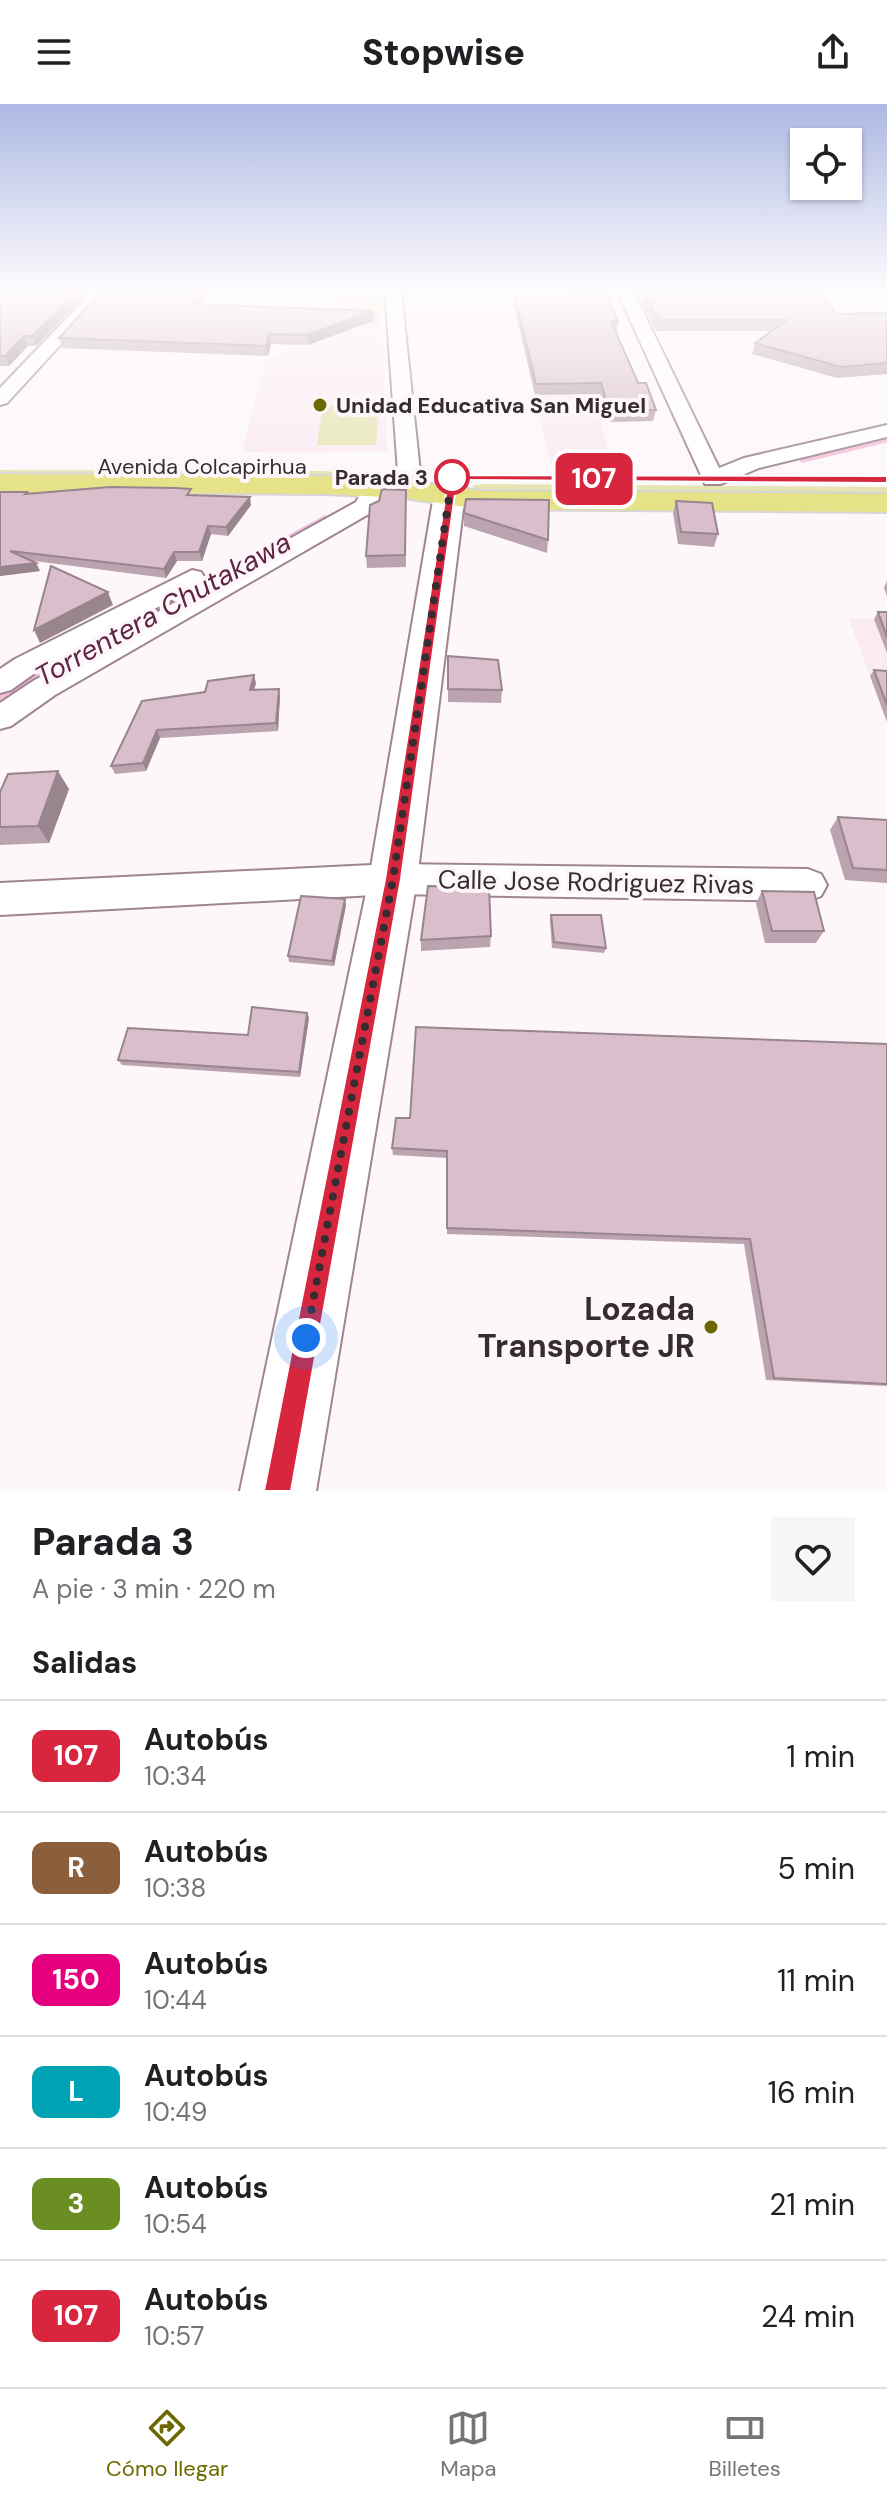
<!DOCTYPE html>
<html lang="es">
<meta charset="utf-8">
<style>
:root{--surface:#fff;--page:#f6f6f6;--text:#202124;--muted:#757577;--line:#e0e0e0;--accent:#6c6800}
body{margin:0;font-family:"DM Sans",sans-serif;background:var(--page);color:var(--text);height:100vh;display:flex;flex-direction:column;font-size:30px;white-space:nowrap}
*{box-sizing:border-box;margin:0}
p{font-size:26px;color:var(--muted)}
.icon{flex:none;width:44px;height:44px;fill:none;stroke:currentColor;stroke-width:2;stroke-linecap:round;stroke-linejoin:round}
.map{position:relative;height:1387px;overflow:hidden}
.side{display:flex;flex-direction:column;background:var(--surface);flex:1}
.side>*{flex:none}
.badge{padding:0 16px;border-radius:12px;font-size:28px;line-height:52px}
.fabs{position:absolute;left:790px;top:24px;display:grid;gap:16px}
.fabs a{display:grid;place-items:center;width:72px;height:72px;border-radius:0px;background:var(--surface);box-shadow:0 2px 6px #0004;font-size:40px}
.you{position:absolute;width:40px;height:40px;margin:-20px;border:6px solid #fff;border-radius:50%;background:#1a73e8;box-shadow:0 0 0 12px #1a73e833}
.map>.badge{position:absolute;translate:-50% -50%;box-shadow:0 0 0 4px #fff}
h2{padding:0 32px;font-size:30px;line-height:72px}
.round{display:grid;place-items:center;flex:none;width:84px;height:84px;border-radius:0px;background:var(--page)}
.headline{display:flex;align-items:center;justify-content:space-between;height:136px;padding:0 32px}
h1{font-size:38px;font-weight:800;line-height:60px}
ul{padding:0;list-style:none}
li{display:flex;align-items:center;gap:24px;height:112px;padding:0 32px;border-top:2px solid var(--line)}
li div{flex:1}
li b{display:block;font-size:30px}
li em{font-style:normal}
li .badge{min-width:88px;font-weight:700;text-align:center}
header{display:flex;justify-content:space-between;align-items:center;height:104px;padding:0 32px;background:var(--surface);font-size:36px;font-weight:800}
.tabs{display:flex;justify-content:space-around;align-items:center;height:112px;border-top:2px solid var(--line);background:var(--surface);font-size:22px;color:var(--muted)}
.tabs a{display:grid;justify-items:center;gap:4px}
.tabs .selected{color:var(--accent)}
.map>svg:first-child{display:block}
.built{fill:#faebf2}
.green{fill:#e5e4b2}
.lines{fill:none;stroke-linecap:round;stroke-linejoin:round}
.stream-far1{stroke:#f4c1db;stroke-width:7}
.stream{stroke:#f4c1db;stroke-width:9}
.minor-casing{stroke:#9f8592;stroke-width:4}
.tertiary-casing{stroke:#9f8592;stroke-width:4}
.primary-casing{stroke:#d7d5d6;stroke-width:4}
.minor{fill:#fff;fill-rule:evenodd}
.tertiary{fill:#fff;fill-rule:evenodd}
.primary{fill:#e6e287;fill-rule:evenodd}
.wall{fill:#bba3af}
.shaded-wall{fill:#99858e}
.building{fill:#dabecb;stroke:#99858e;stroke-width:2}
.line{fill:#d7263d;stroke:#fff;stroke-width:2}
.walk{stroke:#372c31;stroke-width:8;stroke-dasharray:0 14.4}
.poi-dot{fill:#6c6800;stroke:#fdf7fa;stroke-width:3}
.stop-dot{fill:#fff;stroke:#d7263d;stroke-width:4}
.labels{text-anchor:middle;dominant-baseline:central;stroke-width:8;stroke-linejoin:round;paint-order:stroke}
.far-poi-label{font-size:22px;font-weight:bold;fill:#372c31;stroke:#fdf7fa;text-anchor:start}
.far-street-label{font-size:22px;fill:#372c31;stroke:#fdf7fa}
.far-stop-label{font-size:22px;font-weight:bold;fill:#372c31;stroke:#fdf7fa;text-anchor:end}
.street-label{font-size:26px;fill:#372c31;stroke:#fdf7fa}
.water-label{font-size:28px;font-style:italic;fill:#5f2446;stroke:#fdf7fa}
.near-poi-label{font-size:32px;font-weight:bold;fill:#372c31;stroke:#fdf7fa;text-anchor:end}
</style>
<header><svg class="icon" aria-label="menu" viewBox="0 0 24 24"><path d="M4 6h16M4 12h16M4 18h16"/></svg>Stopwise<svg class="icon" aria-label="share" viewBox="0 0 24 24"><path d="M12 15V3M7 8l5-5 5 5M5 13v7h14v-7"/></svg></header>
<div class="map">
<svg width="887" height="1387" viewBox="0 0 887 1387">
<rect width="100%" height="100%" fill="#fdf7fa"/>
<g class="built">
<polygon points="94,206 337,221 382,220 387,347 242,348 266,256 305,241 271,240 268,252 60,244"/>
<polygon points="592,290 613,361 551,360 535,291"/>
<polygon points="849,515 887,515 887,618 870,572"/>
</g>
<g class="green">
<polygon points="340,187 380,187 382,220 336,221"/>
<polygon points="323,301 379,301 376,341 317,341"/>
<polygon points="0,366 323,367 408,373 405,380 0,372"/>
<polygon points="484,380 887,383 887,393 472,387 473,381"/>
</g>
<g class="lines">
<g class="stream-far1">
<polyline points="803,355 887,335"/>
<polyline points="179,494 325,415"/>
</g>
<polyline class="stream" points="0,596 30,575 183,492"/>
<defs>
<g id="minor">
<polygon points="93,187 110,187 7,299 0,301 0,284"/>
<polygon points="385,187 401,187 420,368 409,375 398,368"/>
<polygon points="617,187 633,187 719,364 744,354 887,321 887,333 759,364 721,380 705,380"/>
<polygon points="375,376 383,378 386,383 374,407 55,591 11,622 0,625 0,599 33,577 356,398 367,378"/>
<polygon points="192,466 201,468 205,474 201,480 35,569 11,586 0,589 0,565 15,555"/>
<polygon points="393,760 808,765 821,770 827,781 821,792 808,797 393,790 0,811 0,779"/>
</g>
<polygon id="tertiary" points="452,364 462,367 467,373 417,775 316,1387 240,1387 369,775 437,373 442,367"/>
<polygon id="primary" points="0,370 326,372 403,376 480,387 887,390 887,408 480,405 403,394 326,390 0,388"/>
</defs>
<use href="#minor" class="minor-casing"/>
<use href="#tertiary" class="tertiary-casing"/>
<use href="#primary" class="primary-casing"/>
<use href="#minor" class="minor"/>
<use href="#tertiary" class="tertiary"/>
<use href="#primary" class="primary"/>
</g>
<g class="wall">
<polygon points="0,187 90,187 36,242 28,242 9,262 0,262"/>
<polygon points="210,187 200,200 373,207 373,217 308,241 271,240 268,252 62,244 59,234"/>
<polygon points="747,187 818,187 836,210 887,209 887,270 837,274 752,250 755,239 772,227 656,227 642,199 644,189 747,189"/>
<polygon points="568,189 618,217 617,228 615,228 638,279 656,306 653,317 608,318 600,290 535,291 514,203 515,193 567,195"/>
<polygon points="406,386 406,463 367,464 366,452"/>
<polygon points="0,388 27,388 28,390 192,391 251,401 228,432 211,430 202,457 177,457 166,474 34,457 36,459 40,467 0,472"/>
<polygon points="676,397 718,430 714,443 678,440 673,409"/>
<polygon points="464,409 548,436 547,449 464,422"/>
<polygon points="887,477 887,492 884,484"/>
<polygon points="878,508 887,508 887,549 874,515"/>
<polygon points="448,552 502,586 501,599 448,598"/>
<polygon points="874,566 887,567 887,618 870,572"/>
<polygon points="256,579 254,586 280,592 278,627 160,634 146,667 115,670 111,662 205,588"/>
<polygon points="69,685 49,739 0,741 0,688"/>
<polygon points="838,713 887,716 887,779 845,776 830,726"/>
<polygon points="762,787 824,827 816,839 765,839 756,799"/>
<polygon points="346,801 334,862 289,858 288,852"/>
<polygon points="551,811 606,844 604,849 552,844 550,817"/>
<polygon points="491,832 490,843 421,847 421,836"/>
<polygon points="307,909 309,914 300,973 122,961 118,956 248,931"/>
<polygon points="887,940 887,1282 766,1276 744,1140 447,1130 447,1054 393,1051 392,1044 410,1014"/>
</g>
<g class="shaded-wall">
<polygon points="78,187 90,187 36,242 32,232"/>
<polygon points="201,187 210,187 193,210 191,200"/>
<polygon points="373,207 373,217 308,241 307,231"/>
<polygon points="269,230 271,240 268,252 266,242"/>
<polygon points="24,232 28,242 9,262 5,252"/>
<polygon points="250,393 251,401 228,432 226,423"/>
<polygon points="208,422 211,430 202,457 199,448"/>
<polygon points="174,448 177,457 166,474 164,465"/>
<polygon points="36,459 40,467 0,472 0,463"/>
<polygon points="108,488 113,501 40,539 34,526"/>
<polygon points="254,571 256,579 252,594 250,586"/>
<polygon points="279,585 280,592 278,627 276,619"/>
<polygon points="157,626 160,634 146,667 143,659"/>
<polygon points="58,667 69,685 49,739 38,722"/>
<polygon points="345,795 346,801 334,862 332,857"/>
<polygon points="307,909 309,914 300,973 299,968"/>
</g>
<g class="building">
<polygon points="0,187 78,187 32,232 24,232 5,252 0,252"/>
<polygon points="102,187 201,187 191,200 373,207 307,231 269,230 266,242 59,234"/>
<polygon points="749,187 818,187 836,210 887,209 887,259 841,263 755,239 787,216 658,216 644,189 749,189"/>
<polygon points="568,189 606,189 618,217 611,217 638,279 646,279 656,306 609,306 601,279 536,280 515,193 570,195"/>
<polygon points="110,383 175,384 191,385 187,391 250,393 226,423 208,422 199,448 174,448 164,465 10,447 36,459 0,463 0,388 27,388 25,390"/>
<polygon points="382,385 406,386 405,451 366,452 370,401 379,397"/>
<polygon points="466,395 549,396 548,436 464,409"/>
<polygon points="676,397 712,399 718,430 681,428"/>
<polygon points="51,462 108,488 34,526"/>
<polygon points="878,508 887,508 887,533"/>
<polygon points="448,552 498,556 502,586 448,585"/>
<polygon points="874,566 887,567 887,601"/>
<polygon points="254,571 250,586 279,585 276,619 157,626 143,659 111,662 142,597 205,588 208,577"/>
<polygon points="58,667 38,722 0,723 0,688 8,670"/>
<polygon points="838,713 887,716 887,766 853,764"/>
<polygon points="428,782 489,783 491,832 421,836"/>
<polygon points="762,787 814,788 824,827 772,827"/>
<polygon points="301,792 345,795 332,857 288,852"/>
<polygon points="551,811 601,811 606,844 554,838"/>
<polygon points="252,903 307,909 299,968 118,956 128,924 248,931"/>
<polygon points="416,923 887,940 887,1280 774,1274 750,1135 447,1124 447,1047 392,1044 396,1014 410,1014"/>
</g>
<linearGradient id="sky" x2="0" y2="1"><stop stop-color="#adb9e3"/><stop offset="0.49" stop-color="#fefbfd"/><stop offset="1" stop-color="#fefbfd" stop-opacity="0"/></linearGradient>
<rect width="887" height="381" fill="url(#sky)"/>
<polygon class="line" points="449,371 887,372 887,379 457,376 401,775 291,1387 264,1387 385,775"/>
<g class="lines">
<polyline class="walk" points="306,1234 393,775 452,373"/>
</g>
<g class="poi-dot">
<circle cx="320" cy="301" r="8"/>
<circle cx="711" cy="1223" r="8"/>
</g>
<circle class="stop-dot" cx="452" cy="373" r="16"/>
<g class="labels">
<g class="far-poi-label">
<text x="336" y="301">Unidad Educativa San Miguel</text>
</g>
<g class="far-street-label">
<text x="202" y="362">Avenida Colcapirhua</text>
</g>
<g class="far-stop-label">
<text x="428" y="373">Parada 3</text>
</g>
<g class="street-label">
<text transform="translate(596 778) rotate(1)">Calle Jose Rodriguez Rivas</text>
</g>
<g class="water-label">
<text transform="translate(163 505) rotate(-29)">Torrentera Chutakawa</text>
</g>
<g class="near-poi-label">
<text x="695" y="1205">Lozada<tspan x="695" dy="37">Transporte JR</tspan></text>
</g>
</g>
</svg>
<div class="fabs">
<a><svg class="icon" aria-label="locate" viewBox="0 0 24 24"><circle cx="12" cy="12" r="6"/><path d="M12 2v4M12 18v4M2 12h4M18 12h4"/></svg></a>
</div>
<div class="you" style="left:306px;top:1234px"></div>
<b class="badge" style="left:594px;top:375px;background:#d7263d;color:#fff">107</b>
</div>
<section class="side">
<div class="headline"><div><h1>Parada 3</h1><p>A pie · 3 min · 220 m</p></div><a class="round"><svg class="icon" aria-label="heart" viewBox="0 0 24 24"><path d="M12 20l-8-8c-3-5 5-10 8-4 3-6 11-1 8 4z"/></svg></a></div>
<h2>Salidas</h2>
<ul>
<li><span class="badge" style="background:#d7263d;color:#fff">107</span><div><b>Autobús</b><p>10:34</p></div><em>1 min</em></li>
<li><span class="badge" style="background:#8b5e3c;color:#fff">R</span><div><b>Autobús</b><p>10:38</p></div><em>5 min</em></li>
<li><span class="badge" style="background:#e6007e;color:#fff">150</span><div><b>Autobús</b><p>10:44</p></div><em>11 min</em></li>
<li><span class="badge" style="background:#00a3b4;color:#fff">L</span><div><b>Autobús</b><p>10:49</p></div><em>16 min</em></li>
<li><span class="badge" style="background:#6b8e23;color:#fff">3</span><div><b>Autobús</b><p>10:54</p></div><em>21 min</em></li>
<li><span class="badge" style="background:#d7263d;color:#fff">107</span><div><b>Autobús</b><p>10:57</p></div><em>24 min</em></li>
</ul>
</section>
<nav class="tabs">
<a class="selected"><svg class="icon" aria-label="directions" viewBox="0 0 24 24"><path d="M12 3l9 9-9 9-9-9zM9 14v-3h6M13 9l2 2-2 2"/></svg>Cómo llegar</a>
<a><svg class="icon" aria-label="map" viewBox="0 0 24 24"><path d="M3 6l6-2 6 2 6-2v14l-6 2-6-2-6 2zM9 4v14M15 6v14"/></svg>Mapa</a>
<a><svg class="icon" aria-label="tickets" viewBox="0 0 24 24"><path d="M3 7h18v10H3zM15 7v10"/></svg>Billetes</a>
</nav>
